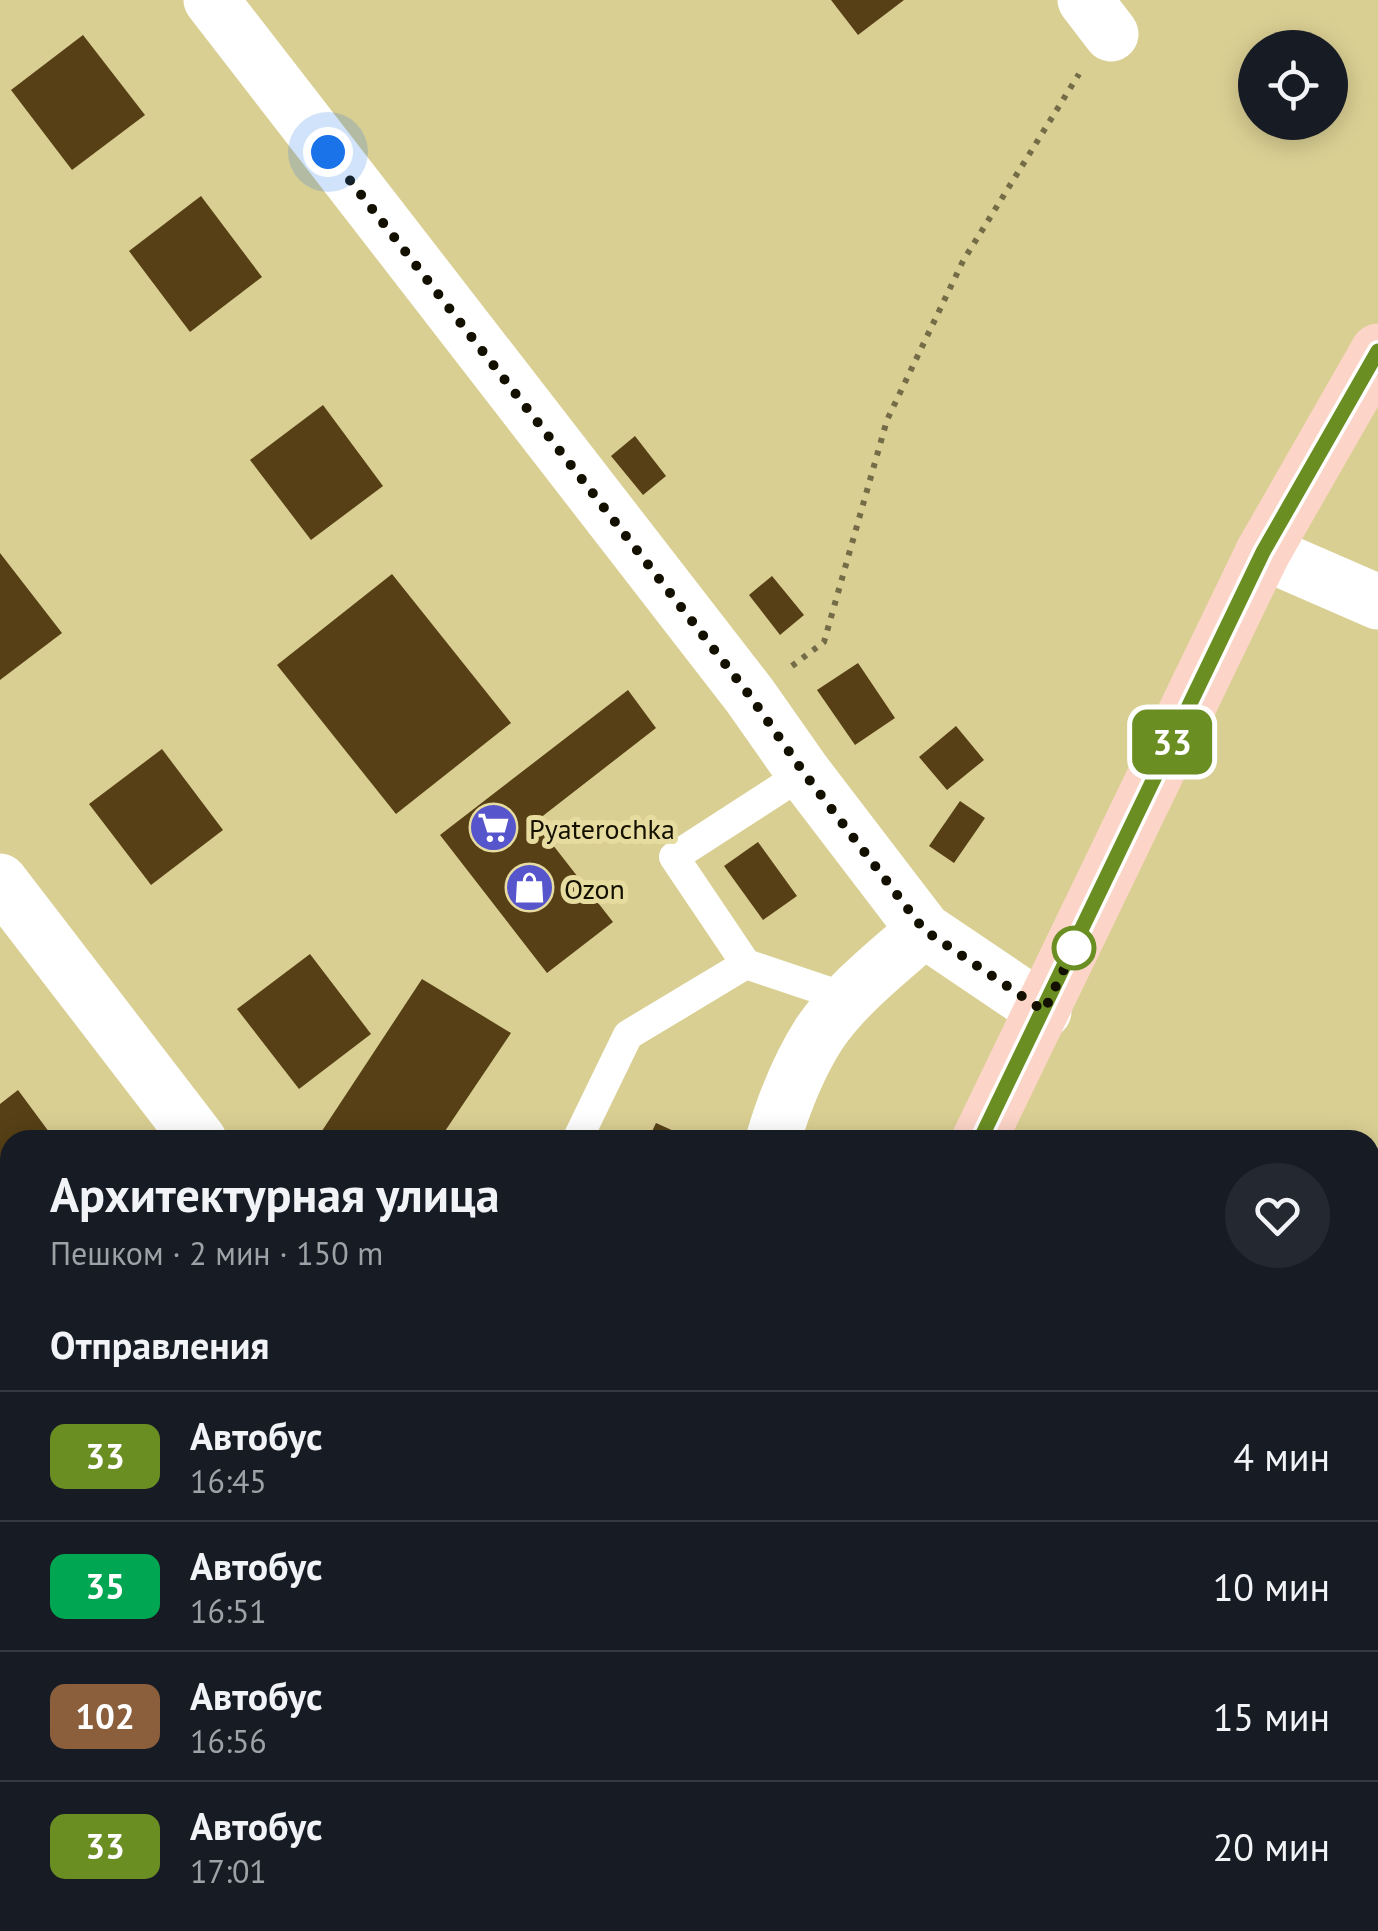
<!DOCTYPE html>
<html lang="ru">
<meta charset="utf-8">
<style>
:root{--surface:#171b24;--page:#242831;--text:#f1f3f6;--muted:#9ea1a6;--line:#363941}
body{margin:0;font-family:"PT Sans",sans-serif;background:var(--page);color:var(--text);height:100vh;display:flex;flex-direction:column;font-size:38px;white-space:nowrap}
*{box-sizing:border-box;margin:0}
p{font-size:32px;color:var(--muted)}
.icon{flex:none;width:55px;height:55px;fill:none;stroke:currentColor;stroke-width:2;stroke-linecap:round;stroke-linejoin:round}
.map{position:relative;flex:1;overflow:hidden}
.sheet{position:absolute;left:0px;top:1130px;width:1380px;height:802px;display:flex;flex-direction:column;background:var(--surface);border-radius:30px 30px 0 0;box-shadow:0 5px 25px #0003}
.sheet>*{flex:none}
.badge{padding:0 20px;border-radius:15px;font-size:35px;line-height:65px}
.buttons{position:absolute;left:1238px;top:30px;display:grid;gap:20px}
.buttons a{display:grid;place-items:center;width:110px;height:110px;border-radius:50%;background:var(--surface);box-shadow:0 5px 25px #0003;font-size:50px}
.you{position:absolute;width:50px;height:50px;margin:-25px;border:8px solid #fff;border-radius:50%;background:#1a73e8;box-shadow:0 0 0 15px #1a73e833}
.map>.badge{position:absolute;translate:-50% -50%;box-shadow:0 0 0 5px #fff}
h2{padding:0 50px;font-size:38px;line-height:90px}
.round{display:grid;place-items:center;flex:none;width:105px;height:105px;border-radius:52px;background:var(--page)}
.summary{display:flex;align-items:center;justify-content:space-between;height:170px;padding:0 50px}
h1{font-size:48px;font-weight:600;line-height:75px}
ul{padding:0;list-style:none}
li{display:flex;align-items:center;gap:30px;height:130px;padding:0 50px;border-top:2px solid var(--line)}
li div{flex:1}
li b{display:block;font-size:38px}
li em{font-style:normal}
li .badge{min-width:110px;font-weight:700;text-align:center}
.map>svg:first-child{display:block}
.building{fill:#574016}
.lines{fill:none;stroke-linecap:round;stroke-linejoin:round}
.path{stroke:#736c47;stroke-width:6;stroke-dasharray:5 8;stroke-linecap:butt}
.lane{stroke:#fff;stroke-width:30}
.street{stroke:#fff;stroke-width:55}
.secondary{stroke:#fcd5c8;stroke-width:55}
.line-casing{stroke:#fff;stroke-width:22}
.line{stroke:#6b8e23;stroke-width:15}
.walk{stroke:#141000;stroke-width:10;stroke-dasharray:0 18}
.stop-dot{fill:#fff;stroke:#6b8e23;stroke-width:5}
.labels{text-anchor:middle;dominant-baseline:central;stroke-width:10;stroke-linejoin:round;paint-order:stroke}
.poi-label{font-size:28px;fill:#141000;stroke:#e7dca0;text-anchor:start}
</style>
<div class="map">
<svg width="1378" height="1931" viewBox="0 0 1378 1931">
<rect width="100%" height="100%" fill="#dacf93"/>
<g class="building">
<polygon points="831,0 904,0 858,35"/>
<polygon points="83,35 145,115 72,170 11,90"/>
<polygon points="201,196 262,277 190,332 129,251"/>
<polygon points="323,405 383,486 311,540 250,460"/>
<polygon points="635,436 666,476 643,495 611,456"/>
<polygon points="0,553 62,633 0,680"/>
<polygon points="392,574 511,723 396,814 277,665"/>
<polygon points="772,576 804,615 780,635 749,595"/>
<polygon points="858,663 895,718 855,745 817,690"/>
<polygon points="628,690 656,728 535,822 613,922 547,973 440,835"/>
<polygon points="956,726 984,760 947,790 919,757"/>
<polygon points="162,749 223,830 151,885 89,804"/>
<polygon points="960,801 985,818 954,863 929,846"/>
<polygon points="758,842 797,896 763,920 724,866"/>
<polygon points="310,954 371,1034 299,1089 237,1009"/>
<polygon points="422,979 511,1033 439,1140 316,1140"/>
<polygon points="18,1090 55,1140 10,1140 10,1223 6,1225 0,1217 0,1104"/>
<polygon points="656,1123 676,1132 672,1140 648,1140"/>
</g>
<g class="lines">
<g class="path">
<polyline points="792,666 824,642 887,420 963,261 1079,74"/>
<polyline points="0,1927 6,1931"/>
<polyline points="468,1931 473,1922"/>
</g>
<g class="lane">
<polyline points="746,964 850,999"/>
<polyline points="577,1140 628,1035 746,964 674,857 804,773"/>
</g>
<g class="street">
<polyline points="211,0 750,696 804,773 924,930 1044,1011"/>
<polyline points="1085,0 1111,34"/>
<polyline points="1263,552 1378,602"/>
<polyline points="0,881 199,1140"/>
<path d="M773,1140C784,1103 798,1067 819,1034C846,994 888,962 924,930"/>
</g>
<g class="secondary">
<polyline points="979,1140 1263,552 1378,351"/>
<polyline points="600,1931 604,1922"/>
</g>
</g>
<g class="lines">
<defs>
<polyline id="line" points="980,1140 1263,552 1378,351"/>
</defs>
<use href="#line" class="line-casing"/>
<use href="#line" class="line"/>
<polyline class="walk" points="328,152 750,696 804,773 924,930 1044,1011 1078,940 1074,948"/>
</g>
<defs>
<symbol id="supermarket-disc" viewBox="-11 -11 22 22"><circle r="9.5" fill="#5755cc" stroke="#e7dca0"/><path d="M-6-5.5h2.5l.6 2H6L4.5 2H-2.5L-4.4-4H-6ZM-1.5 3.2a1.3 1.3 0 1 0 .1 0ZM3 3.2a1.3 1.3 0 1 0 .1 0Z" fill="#fff"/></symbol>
<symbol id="shop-disc" viewBox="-11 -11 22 22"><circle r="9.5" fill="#5755cc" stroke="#e7dca0"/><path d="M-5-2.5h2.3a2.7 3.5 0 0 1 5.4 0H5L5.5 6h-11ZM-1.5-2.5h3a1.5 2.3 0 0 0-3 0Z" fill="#fff"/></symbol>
</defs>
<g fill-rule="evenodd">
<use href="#supermarket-disc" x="466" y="800" width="55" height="55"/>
<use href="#shop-disc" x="502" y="860" width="55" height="55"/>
</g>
<circle class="stop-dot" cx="1074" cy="948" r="20"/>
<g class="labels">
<g class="poi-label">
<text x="529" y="828">Pyaterochka</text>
<text x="564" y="888">Ozon</text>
</g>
</g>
</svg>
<div class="buttons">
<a><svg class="icon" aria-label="locate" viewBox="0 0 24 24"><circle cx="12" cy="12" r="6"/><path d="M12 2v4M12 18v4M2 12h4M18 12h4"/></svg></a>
</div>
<div class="you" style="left:328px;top:152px"></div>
<b class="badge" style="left:1172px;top:742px;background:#6b8e23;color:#fff">33</b>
<section class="sheet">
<div class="summary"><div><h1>Архитектурная улица</h1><p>Пешком · 2 мин · 150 m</p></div><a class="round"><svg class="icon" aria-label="heart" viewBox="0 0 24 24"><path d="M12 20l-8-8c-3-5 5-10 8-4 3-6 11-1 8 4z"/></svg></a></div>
<h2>Отправления</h2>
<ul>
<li><span class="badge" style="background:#6b8e23;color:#fff">33</span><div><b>Автобус</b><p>16:45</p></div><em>4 мин</em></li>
<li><span class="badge" style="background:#00a651;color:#fff">35</span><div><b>Автобус</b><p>16:51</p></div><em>10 мин</em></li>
<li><span class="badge" style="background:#8b5e3c;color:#fff">102</span><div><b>Автобус</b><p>16:56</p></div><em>15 мин</em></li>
<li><span class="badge" style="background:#6b8e23;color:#fff">33</span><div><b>Автобус</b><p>17:01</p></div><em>20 мин</em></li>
</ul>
</section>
</div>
